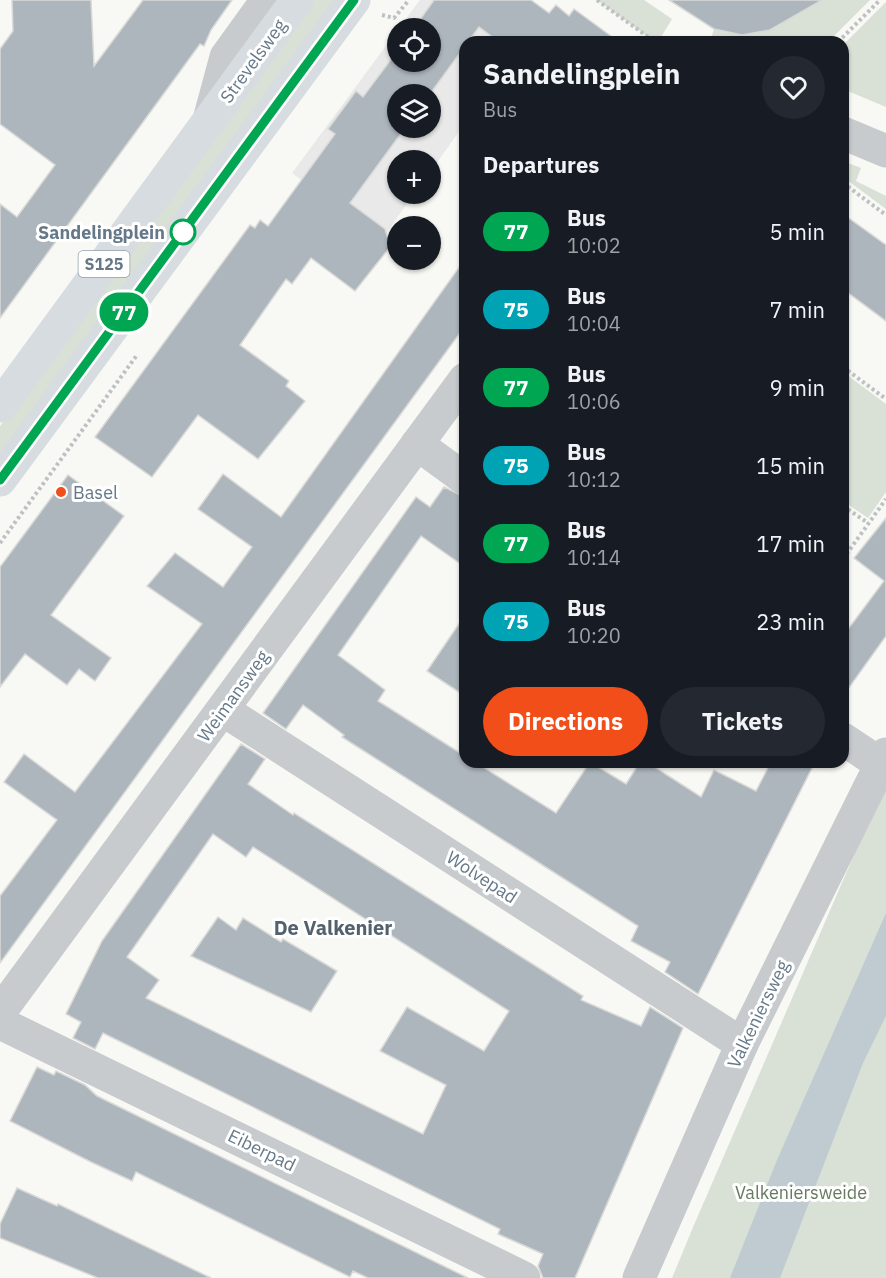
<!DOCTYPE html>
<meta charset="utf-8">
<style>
:root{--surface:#171b24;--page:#242831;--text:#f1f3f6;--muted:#9ea1a6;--accent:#f24e1a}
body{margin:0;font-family:"IBM Plex Sans",sans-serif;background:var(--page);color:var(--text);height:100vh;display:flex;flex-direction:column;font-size:22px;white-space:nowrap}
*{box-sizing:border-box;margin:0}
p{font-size:20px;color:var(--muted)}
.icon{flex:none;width:33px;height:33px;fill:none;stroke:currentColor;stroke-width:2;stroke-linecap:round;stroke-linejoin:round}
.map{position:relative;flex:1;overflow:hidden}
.drawer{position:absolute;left:459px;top:36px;width:390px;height:732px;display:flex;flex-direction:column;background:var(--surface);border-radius:18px;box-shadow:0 2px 4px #0004}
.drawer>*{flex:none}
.badge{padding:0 12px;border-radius:20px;font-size:21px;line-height:39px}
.controls{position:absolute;left:387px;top:18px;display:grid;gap:12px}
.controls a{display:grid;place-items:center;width:54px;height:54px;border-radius:50%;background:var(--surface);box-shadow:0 2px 4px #0004;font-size:30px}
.map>.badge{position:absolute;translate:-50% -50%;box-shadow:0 0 0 3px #fff}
h2{padding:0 24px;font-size:22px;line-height:54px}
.round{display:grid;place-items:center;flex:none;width:63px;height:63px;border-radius:32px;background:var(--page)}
.head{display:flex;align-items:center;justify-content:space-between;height:102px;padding:0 24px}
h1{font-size:28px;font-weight:800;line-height:45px}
.cta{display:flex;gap:12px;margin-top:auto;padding:12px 24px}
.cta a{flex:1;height:69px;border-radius:36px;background:var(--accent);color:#fff;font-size:24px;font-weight:800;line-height:69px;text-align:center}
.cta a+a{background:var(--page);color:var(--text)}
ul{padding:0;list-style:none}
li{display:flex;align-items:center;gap:18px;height:78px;padding:0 24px}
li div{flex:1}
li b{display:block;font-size:22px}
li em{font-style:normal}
li .badge{min-width:66px;font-weight:700;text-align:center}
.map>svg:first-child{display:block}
.built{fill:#e8e9e8;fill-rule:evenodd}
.green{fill:#d9e0d5}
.water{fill:#c0cbd1}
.building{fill:#adb6bc;stroke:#d9d9d7;stroke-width:1.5;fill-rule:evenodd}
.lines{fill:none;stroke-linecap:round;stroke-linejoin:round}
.path{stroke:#bec1c3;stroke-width:4;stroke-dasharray:3 3;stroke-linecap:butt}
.minor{stroke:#c7cbce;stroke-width:33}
.major{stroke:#d6dce0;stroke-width:33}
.line-casing{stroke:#fff;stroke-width:14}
.line{stroke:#00a651;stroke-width:9}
.stop-dot{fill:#fff;stroke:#00a651;stroke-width:3}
.poi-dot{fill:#f24e1a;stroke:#fff;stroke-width:2}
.labels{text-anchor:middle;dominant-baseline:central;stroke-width:6;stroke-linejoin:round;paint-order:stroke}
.shield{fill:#fff;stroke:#92a0ac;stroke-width:1.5}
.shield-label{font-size:16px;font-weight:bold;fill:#647888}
.street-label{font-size:18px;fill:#647888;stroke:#fff}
.stop-label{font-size:18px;font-weight:bold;fill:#647888;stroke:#fff;text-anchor:end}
.poi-label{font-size:18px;fill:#647888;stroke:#fff;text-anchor:start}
.park-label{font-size:18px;fill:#657a5f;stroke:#fff}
.neighbourhood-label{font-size:20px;font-weight:bold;fill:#53616c;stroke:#fff}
</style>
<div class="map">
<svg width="886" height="1278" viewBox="0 0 886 1278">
<rect width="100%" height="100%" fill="#f8f8f4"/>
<path class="built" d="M420,0H528L548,42H465V123L431,171L430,160H398V194H414L381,240L292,173L397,31L398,62H430V28H399ZM398,94H430V128H398Z"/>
<g class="green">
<polygon points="313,0 338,0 0,459 0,426"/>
<polygon points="597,0 644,0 672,19 658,42 655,42"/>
<path d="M808,0H870L828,42H710L714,29C754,42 781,28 808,0Z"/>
<polygon points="886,2 886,107 843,89 843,45"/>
<polygon points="843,161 861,168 856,181 886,196 886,209 843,177"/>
<polygon points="843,372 886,404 886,492 868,518 843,501"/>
<polygon points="886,781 886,1278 672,1278 694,1225"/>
</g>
<polygon class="water" points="886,913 886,1016 863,1063 780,1278 730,1278 777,1160"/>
<g class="building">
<polygon points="12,0 91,0 94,66 143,0 232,0 211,30 204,46 200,44 0,318 0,204 17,217 55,165 0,124 0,49 13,31"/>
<polygon points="434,0 531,0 549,13 556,5 569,16 574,9 619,42 499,42 479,27 468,42 465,42 465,46 430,94 398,94 398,128 405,128 350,203 385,229 390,247 355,291 311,258 292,284 286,279 240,345 289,381 286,386 305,401 258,459 198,415 152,477 95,437 250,225 255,228 260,220 268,226 335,134 328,129 356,91 363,97 398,50 398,62 430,62 430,28 414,28"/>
<polygon points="669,0 822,0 770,30 742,35 714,29"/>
<polygon points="843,214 886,245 886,321 843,289"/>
<polygon points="465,259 465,326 0,963 0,896 57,820 4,782 24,754 75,792 202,624 147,586 175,553 223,587 252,547 198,509 223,474 281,517"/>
<polygon points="68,475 124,516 51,615 111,658 95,681 79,669 67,685 25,654 0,687 0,567"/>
<polygon points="444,487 465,497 465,567 421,536 338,655 385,690 378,701 465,756 465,762 475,762 556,813 590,762 626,784 640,762 647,762 701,797 714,770 756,791 771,762 815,762 698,994 665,972 670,962 631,941 638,926 342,737 344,735 303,705 286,729 263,713 416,497 430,507"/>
<polygon points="886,518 886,636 843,696 843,636 884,581 854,558"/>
<polygon points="465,615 465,696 427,671"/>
<path d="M241,744L265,759L248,784L293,815L294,813L583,996L581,1000L641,1026L650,1007L683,1028L575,1278H543L538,1266L543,1254L498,1234L500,1229L103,1033L95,1049L73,1038L81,1022L66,1014L102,941ZM213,834L246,857L253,847L509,1011L484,1051L407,1007L380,1051L446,1085L423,1134L146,998L159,980L127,957Z"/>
<polygon points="218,917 236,930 243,918 281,942 283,939 337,971 311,1012 191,956"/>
<polygon points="37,1067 54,1075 56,1071 85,1085 97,1096 468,1278 368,1278 353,1271 350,1277 136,1172 132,1181 91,1162 10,1121"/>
<polygon points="17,1188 57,1206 58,1204 211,1278 98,1278 0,1238 0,1224"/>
</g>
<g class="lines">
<g class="path">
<polyline points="597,0 655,42"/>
<polyline points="382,15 394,18 409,0"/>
<polyline points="838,42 880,0"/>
<polyline points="843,183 886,215"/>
<polyline points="843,367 886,399"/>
<polyline points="843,506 868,523"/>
<polyline points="0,543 137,355"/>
<polyline points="843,559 886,499"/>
</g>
<g class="minor">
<polyline points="209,120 226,57 267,0"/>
<polyline points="843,133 886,151"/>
<polyline points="417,444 465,479"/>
<polyline points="223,710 742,1044"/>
<polyline points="843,739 879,763"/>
<polyline points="0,1012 465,379"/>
<polyline points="0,1023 524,1278"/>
<polyline points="639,1278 742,1044 886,754"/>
</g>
<g class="major">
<polyline points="0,406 297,0"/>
<polyline points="0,480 354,0"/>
</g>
</g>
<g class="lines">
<defs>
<polyline id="line" points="0,480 354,0"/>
</defs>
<use href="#line" class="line-casing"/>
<use href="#line" class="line"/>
</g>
<circle class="stop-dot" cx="183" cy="232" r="12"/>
<circle class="poi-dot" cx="61" cy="492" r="6"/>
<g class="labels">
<rect class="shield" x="78.5" y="251" width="51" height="26" rx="4.5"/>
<g class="shield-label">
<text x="104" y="264">S125</text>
</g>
<g class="street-label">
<text transform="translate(253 61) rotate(-54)">Strevelsweg</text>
<text transform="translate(233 696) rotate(-54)">Weimansweg</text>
<text transform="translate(482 877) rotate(33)">Wolvepad</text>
<text transform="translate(758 1014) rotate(-64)">Valkeniersweg</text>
<text transform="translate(262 1150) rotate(26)">Eiberpad</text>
</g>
<g class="stop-label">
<text x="165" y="232">Sandelingplein</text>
</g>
<g class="poi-label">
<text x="73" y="492">Basel</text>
</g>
<g class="park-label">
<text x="801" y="1192">Valkeniersweide</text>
</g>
<g class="neighbourhood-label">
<text x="333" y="927">De Valkenier</text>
</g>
</g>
</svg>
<div class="controls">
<a><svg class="icon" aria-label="locate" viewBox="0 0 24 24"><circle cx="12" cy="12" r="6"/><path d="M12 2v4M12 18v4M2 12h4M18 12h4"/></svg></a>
<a><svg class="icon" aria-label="layers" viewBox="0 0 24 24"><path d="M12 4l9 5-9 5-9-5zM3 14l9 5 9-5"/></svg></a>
<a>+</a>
<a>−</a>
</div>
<b class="badge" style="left:124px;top:312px;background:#00a651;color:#fff">77</b>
<section class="drawer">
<div class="head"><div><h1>Sandelingplein</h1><p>Bus</p></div><a class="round"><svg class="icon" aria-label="heart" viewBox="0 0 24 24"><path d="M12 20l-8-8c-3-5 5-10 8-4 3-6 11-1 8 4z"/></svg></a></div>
<h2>Departures</h2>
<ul>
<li><span class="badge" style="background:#00a651;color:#fff">77</span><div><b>Bus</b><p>10:02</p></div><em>5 min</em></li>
<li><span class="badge" style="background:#00a3b4;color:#fff">75</span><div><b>Bus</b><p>10:04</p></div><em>7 min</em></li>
<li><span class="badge" style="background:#00a651;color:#fff">77</span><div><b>Bus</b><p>10:06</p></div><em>9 min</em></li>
<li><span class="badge" style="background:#00a3b4;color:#fff">75</span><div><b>Bus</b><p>10:12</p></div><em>15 min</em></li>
<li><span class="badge" style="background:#00a651;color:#fff">77</span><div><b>Bus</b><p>10:14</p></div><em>17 min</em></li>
<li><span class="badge" style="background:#00a3b4;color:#fff">75</span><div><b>Bus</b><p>10:20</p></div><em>23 min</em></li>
</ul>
<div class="cta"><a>Directions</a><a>Tickets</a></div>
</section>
</div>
